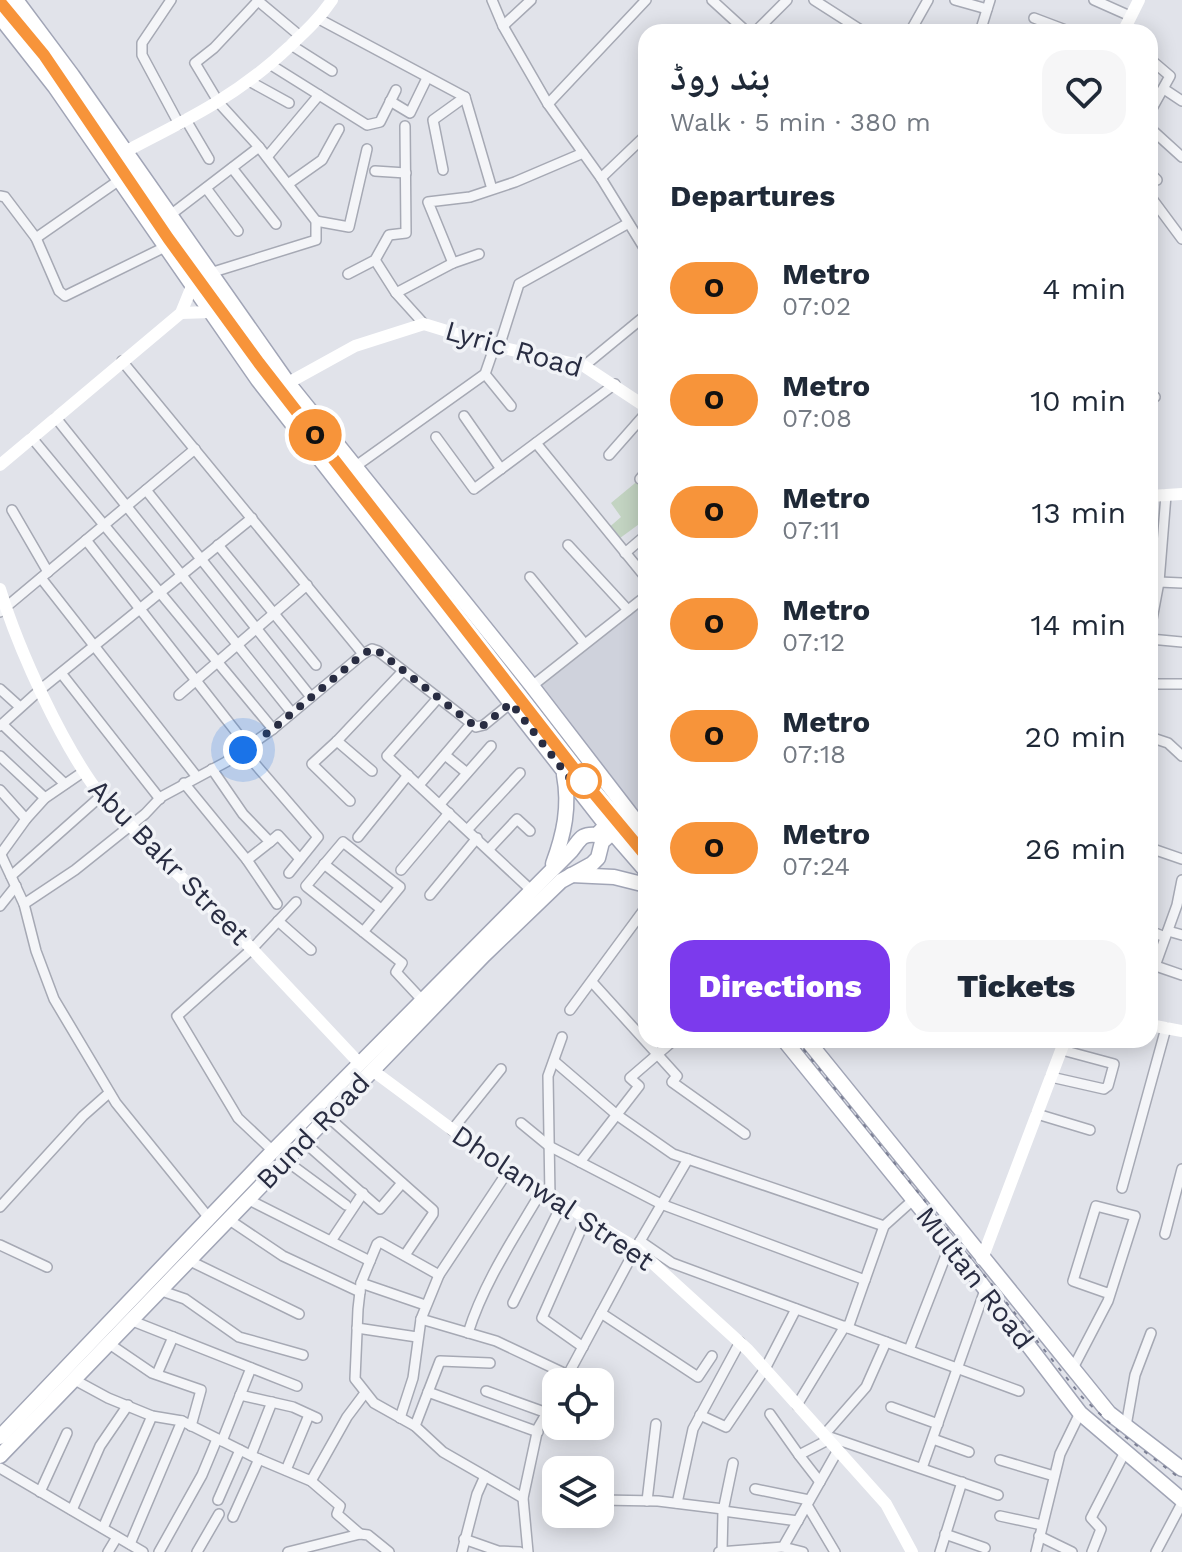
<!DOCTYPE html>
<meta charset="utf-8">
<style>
:root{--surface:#fff;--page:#f6f6f7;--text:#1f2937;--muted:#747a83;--accent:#7c3aed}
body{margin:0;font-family:"Work Sans","Noto Naskh Arabic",sans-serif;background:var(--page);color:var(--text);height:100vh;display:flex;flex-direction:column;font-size:30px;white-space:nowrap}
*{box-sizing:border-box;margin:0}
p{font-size:26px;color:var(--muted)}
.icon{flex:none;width:44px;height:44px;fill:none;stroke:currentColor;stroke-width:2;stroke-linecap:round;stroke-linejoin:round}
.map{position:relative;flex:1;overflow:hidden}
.side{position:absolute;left:638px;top:24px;width:520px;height:1024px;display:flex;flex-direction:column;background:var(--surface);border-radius:24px;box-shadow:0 4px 20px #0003}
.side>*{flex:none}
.badge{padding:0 16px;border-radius:26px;font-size:28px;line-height:52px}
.buttons{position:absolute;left:542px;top:1368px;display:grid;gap:16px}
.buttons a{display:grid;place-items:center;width:72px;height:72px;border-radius:16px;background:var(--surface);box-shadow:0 4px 20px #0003;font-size:40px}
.you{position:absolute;width:40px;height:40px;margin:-20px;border:6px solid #fff;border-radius:50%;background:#1a73e8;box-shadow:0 0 0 12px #1a73e833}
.map>.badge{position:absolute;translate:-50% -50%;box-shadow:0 0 0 4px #fff}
h2{padding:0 32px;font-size:30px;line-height:72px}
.round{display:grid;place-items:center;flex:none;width:84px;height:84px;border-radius:24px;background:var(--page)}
.summary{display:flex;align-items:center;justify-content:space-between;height:136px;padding:0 32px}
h1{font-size:38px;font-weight:800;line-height:60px}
.primary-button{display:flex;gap:16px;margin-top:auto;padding:16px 32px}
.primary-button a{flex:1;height:92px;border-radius:24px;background:var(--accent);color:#fff;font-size:32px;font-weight:800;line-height:92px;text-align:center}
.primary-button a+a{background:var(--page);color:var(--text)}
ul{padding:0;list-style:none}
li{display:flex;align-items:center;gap:24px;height:112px;padding:0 32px}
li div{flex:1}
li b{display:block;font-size:30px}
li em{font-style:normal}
li .badge{min-width:88px;font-weight:700;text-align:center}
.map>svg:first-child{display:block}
.built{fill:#cfd2dc}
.green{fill:#c3d4c2}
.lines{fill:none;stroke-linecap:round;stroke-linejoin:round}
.street-casing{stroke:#a6a9b4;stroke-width:12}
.primary-casing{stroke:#a1a5b6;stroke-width:17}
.street{stroke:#f4f5f8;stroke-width:9}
.secondary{stroke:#fff;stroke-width:12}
.primary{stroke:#fff;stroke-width:14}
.rail{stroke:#7b7f94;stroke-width:2;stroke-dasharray:4 8;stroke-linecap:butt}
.line-casing{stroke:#fff;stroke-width:18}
.line{stroke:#f7943a;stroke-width:12}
.walk{stroke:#292d42;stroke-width:8;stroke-dasharray:0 14.4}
.stop-dot{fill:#fff;stroke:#f7943a;stroke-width:4}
.labels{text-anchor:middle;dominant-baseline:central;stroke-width:7;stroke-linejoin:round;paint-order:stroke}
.street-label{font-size:28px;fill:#292d42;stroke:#f1f3f7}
</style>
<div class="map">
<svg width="1182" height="1552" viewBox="0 0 1182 1552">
<rect width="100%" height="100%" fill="#e1e3ea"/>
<polygon class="built" points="646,596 646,833 527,686"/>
<polygon class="green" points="640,479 646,486 646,519 616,541 606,530 621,517 611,503"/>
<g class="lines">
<defs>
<g id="street">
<polyline points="171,0 142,43 142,55 179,124"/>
<polyline points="257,0 300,36"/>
<polyline points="492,0 503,26 548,104 601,178 646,251"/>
<polyline points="712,0 747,32"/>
<polyline points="814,0 864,32"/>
<polyline points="955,0 987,9"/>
<polyline points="1094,0 1130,16"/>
<polyline points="1034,18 1071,32"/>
<polyline points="319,19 465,97 492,189"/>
<polyline points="503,26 531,0"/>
<polyline points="755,32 787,0"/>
<polyline points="910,32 928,0"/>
<polyline points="980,32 990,0"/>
<polyline points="291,45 332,71"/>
<polyline points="1150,59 1170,76 1150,112"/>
<polyline points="271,65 367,125 380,122 396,90"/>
<polyline points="249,81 289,103"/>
<polyline points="1164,89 1182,101"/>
<polyline points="390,101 410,113 427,78"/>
<polyline points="548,104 646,0"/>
<polyline points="186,120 209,159"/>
<polyline points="1150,128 1182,157"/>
<polyline points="267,157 319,95"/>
<polyline points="232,168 276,224"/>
<polyline points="443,170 433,120 465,97"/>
<polyline points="375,171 406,173"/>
<polyline points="1150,173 1157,180"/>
<polyline points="601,178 646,135"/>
<polyline points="288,184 322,160 339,129"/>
<polyline points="206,188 238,231"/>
<polyline points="0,196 5,197 36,238 118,181"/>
<polyline points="1150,196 1182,239"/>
<polyline points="169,216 259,147"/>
<polyline points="316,221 349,227 367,149"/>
<polyline points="36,238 59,291 65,296 165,247"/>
<polyline points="375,260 396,293 424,324"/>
<polyline points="453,263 428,202 470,197 515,182 583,153"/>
<polyline points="210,273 316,240 316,221 259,147 219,103 195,63 214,48 258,1"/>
<polyline points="348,274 375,260 389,235 406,233 405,126"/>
<polyline points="396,293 453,263 479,254"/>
<polyline points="499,347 519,284 627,224"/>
<polyline points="122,361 363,654"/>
<polyline points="584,366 646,315"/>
<polyline points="485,374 511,406"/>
<polyline points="1150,393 1155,397"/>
<polyline points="464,416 501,469"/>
<polyline points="56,418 292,713"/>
<polyline points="436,437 474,489 615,384"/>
<polyline points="32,438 273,729"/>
<polyline points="536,443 646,578"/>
<polyline points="609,455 646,413"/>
<polyline points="356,466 485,374 495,345"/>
<polyline points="640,479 646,472"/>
<polyline points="146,490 311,697"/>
<polyline points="12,510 48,572"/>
<polyline points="86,540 248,747"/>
<polyline points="218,545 316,665"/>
<polyline points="568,545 628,610"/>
<polyline points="625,553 646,535"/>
<polyline points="530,577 584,643"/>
<polyline points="41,578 197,777"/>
<polyline points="1159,582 1182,583"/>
<polyline points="0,612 195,449"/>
<polyline points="1150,630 1159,582 1166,495"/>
<polyline points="1150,639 1182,642"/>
<polyline points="61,673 160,799"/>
<polyline points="1150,684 1182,684"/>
<polyline points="532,686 646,596"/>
<polyline points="0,689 20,707"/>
<polyline points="179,695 307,585"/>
<polyline points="438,698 387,756 531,890"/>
<polyline points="2,724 65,784"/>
<polyline points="0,726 41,689 252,518"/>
<polyline points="1150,737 1168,743 1182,756"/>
<polyline points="337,741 372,771"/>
<polyline points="243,750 318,837 289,873"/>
<polyline points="445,755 467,773"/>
<polyline points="0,756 45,798"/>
<polyline points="184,783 247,860 270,842 243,814 212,769"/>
<polyline points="419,785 471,724"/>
<polyline points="0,790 26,819"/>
<polyline points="350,801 312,764 337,741 403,671"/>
<polyline points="440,804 491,746"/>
<polyline points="468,829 520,773"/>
<polyline points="358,837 408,775"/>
<polyline points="270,842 278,835 300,859"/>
<polyline points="1150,848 1182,859"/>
<polyline points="489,849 517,819 530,831"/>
<polyline points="0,853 24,904 36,951 54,999 116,1103 209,1218"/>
<polyline points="0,855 26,819 45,798 83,772"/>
<polyline points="247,860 277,904"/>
<polyline points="324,864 381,909"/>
<polyline points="401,870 449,813"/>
<polyline points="11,876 101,796"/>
<polyline points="430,895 477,838"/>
<polyline points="24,904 75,870 145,814 161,797 226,762 273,729 363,654 372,649 378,651 476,727 484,725 511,703"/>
<polyline points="0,906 16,886"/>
<polyline points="278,921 311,950"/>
<polyline points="1150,931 1165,937"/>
<polyline points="1168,931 1182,935"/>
<polyline points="363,932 400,887 343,842 306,886 307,887 402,963 396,972 423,1001"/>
<polyline points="1153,965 1182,975"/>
<polyline points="1155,966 1177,905 1182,880"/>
<polyline points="592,982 677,1076 672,1082 745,1134"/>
<polyline points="570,1010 646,907"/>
<polyline points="554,1061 617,1115 673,1154 884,1226 913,1200"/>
<polyline points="1051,1077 1104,1089 1108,1086 1114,1064 1062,1050"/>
<polyline points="1037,1114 1090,1130"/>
<polyline points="327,1116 433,1210 433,1214 405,1255"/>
<polyline points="521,1123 549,1146 661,1204 865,1280"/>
<polyline points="452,1130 501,1069"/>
<polyline points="303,1141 380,1209 402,1183"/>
<polyline points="273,1151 238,1118 177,1016 252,949 296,902"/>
<polyline points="285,1160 346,1205"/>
<polyline points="580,1162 639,1086 630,1078 674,1040"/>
<polyline points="1122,1188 1166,1028"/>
<polyline points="550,1197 548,1076 562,1037"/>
<polyline points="247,1199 370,1261"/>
<polyline points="0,1207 83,1116 109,1093"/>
<polyline points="228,1219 283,1256 360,1292"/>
<polyline points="1165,1234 1182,1169"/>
<polyline points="331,1241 363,1193"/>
<polyline points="640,1241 672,1263 1019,1391"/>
<polyline points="0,1245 47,1267"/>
<polyline points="188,1260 299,1314"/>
<polyline points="439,1275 380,1242 377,1244 361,1283 358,1309 355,1379 374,1403 415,1426 443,1452 523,1498"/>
<polyline points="361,1283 425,1305"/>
<polyline points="159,1290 185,1299 239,1337 303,1355"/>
<polyline points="513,1303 562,1204"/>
<polyline points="601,1313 698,1377 712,1356"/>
<polyline points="421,1319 439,1275 508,1171"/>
<polyline points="130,1320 297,1386"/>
<polyline points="357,1328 417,1337"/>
<polyline points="848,1328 884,1226"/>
<path d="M468,1333C484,1282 514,1238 541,1192"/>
<polyline points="886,1342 866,1387 824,1435 998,1495"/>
<polyline points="108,1343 152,1373 201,1390 191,1426"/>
<polyline points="583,1347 542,1318 586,1218"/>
<polyline points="909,1350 950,1245"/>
<path d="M1072,1370L1108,1301C1117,1272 1126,1244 1135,1216L1096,1206L1073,1281L1110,1294"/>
<polyline points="157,1374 173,1337"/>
<polyline points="73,1379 108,1398 152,1416 182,1421 254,1457 311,1481 340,1506 337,1514 360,1534"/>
<polyline points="564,1382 636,1248 688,1159"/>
<polyline points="486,1391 547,1413"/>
<polyline points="428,1392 538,1432"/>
<polyline points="240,1395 293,1407 317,1418"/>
<polyline points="797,1405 845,1326"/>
<polyline points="891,1407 938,1424"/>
<polyline points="770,1414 799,1455 828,1440"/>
<polyline points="700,1415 726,1427 765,1369 796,1309"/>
<polyline points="400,1418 413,1378 421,1319 496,1341 568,1375"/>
<polyline points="415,1426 440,1361 490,1363"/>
<polyline points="1126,1426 1135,1375 1151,1333"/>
<polyline points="933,1439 969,1452"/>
<polyline points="222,1441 251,1368"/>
<polyline points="251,1455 272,1402"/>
<polyline points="799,1455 820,1482"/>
<polyline points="1000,1460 1054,1476"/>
<polyline points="0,1468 143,1552"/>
<polyline points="922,1468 985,1290"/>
<polyline points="286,1470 309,1415"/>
<polyline points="311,1481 347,1417 365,1393"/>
<polyline points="755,1489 809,1500"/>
<polyline points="40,1492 67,1433"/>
<polyline points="218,1500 240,1450"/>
<polyline points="600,1500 658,1501 723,1509"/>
<polyline points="647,1501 656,1424"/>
<polyline points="677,1503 693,1429 740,1342"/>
<polyline points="807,1505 835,1552"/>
<polyline points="72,1510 100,1446 128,1405"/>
<polyline points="723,1511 798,1521"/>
<polyline points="1000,1516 1042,1525"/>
<polyline points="233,1517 259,1459"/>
<polyline points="103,1528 152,1416"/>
<polyline points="945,1534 985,1548"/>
<polyline points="1039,1536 1072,1552"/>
<polyline points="464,1539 498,1551 520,1552"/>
<polyline points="130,1544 182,1421"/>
<polyline points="783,1547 803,1552"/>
<polyline points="108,1552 117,1537"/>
<polyline points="159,1552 202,1475 217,1439"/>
<polyline points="197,1552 219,1514"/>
<polyline points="288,1552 360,1534 368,1535 389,1552"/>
<polyline points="462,1552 477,1494 485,1476"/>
<polyline points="528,1552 523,1498 538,1428 556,1397"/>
<polyline points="719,1552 783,1547 838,1450"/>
<polyline points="722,1552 723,1511 733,1463"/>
<polyline points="940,1552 962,1482"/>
<polyline points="1036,1552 1060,1454 1080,1413"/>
<polyline points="1092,1552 1101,1529 1091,1518 1125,1452"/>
<polyline points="1156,1552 1182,1503"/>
</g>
<g id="primary">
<polyline points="16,0 72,75 288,383 532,686 646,834"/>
<polyline points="0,17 55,87 258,380 606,825 646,871"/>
<path d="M553,864C564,834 570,807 564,775"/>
<polyline points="571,875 614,877 646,885"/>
<polyline points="784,1040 973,1273 1080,1413 1182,1500"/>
<polyline points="807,1040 1109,1413 1182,1469"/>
<path d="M0,1437L273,1151L571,851C580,840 581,833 597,835L607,824"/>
<polyline points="0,1456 484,955 561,881 592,864 598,858 602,842 630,816"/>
</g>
</defs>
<use href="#street" class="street-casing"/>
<use href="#primary" class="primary-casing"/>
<use href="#street" class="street"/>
<g class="secondary">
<polyline points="1123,32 1139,0"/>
<path d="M124,152C187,120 239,95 290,46C306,31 320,18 332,0"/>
<polyline points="181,313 211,312"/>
<polyline points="288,383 355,346 424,324 499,347 584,366 646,407"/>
<polyline points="0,465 181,313 192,286"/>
<polyline points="1150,496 1182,494"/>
<path d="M0,589C19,651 62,745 101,796L252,949L360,1064"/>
<polyline points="1150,1025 1182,1031"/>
<polyline points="372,1070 504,1168 636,1248 748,1350 886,1504 912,1552"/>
<polyline points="982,1259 1065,1040"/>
</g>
<use href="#primary" class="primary"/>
<g class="rail">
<polyline points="0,2 44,55 200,283 259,363 582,779 646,856"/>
<polyline points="796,1040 1082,1397 1119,1432 1182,1480"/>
</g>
</g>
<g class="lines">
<defs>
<polyline id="line" points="0,2 44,55 168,238 259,363 582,779 646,856"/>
</defs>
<use href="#line" class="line-casing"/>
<use href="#line" class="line"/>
<polyline class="walk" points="243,750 273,729 363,654 372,649 378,651 476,727 484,725 511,703 578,789 584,781"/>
</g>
<circle class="stop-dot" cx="584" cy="781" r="16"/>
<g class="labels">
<g class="street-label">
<text transform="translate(514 349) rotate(16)">Lyric Road</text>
<text transform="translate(169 862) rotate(46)">Abu Bakr Street</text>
<text transform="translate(313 1131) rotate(-46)">Bund Road</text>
<text transform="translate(553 1198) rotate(34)">Dholanwal Street</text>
<text transform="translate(975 1278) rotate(52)">Multan Road</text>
</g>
</g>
</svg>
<div class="buttons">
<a><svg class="icon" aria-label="locate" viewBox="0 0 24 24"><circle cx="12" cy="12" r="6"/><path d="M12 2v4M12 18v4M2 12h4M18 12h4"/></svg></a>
<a><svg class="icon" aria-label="layers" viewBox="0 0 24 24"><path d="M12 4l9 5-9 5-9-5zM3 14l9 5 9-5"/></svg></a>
</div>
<div class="you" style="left:243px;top:750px"></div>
<b class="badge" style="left:315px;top:435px;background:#f7943a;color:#111">O</b>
<section class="side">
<div class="summary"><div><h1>بند روڈ</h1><p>Walk · 5 min · 380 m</p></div><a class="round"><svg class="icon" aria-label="heart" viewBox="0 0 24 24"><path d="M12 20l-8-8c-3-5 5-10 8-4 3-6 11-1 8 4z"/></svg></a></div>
<h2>Departures</h2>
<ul>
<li><span class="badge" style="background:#f7943a;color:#111">O</span><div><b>Metro</b><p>07:02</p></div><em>4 min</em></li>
<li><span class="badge" style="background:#f7943a;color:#111">O</span><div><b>Metro</b><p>07:08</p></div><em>10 min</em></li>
<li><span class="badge" style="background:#f7943a;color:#111">O</span><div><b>Metro</b><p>07:11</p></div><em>13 min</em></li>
<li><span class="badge" style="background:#f7943a;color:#111">O</span><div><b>Metro</b><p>07:12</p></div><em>14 min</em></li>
<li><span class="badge" style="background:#f7943a;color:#111">O</span><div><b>Metro</b><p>07:18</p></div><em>20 min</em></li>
<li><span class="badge" style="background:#f7943a;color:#111">O</span><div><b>Metro</b><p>07:24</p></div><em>26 min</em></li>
</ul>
<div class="primary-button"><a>Directions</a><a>Tickets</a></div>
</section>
</div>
